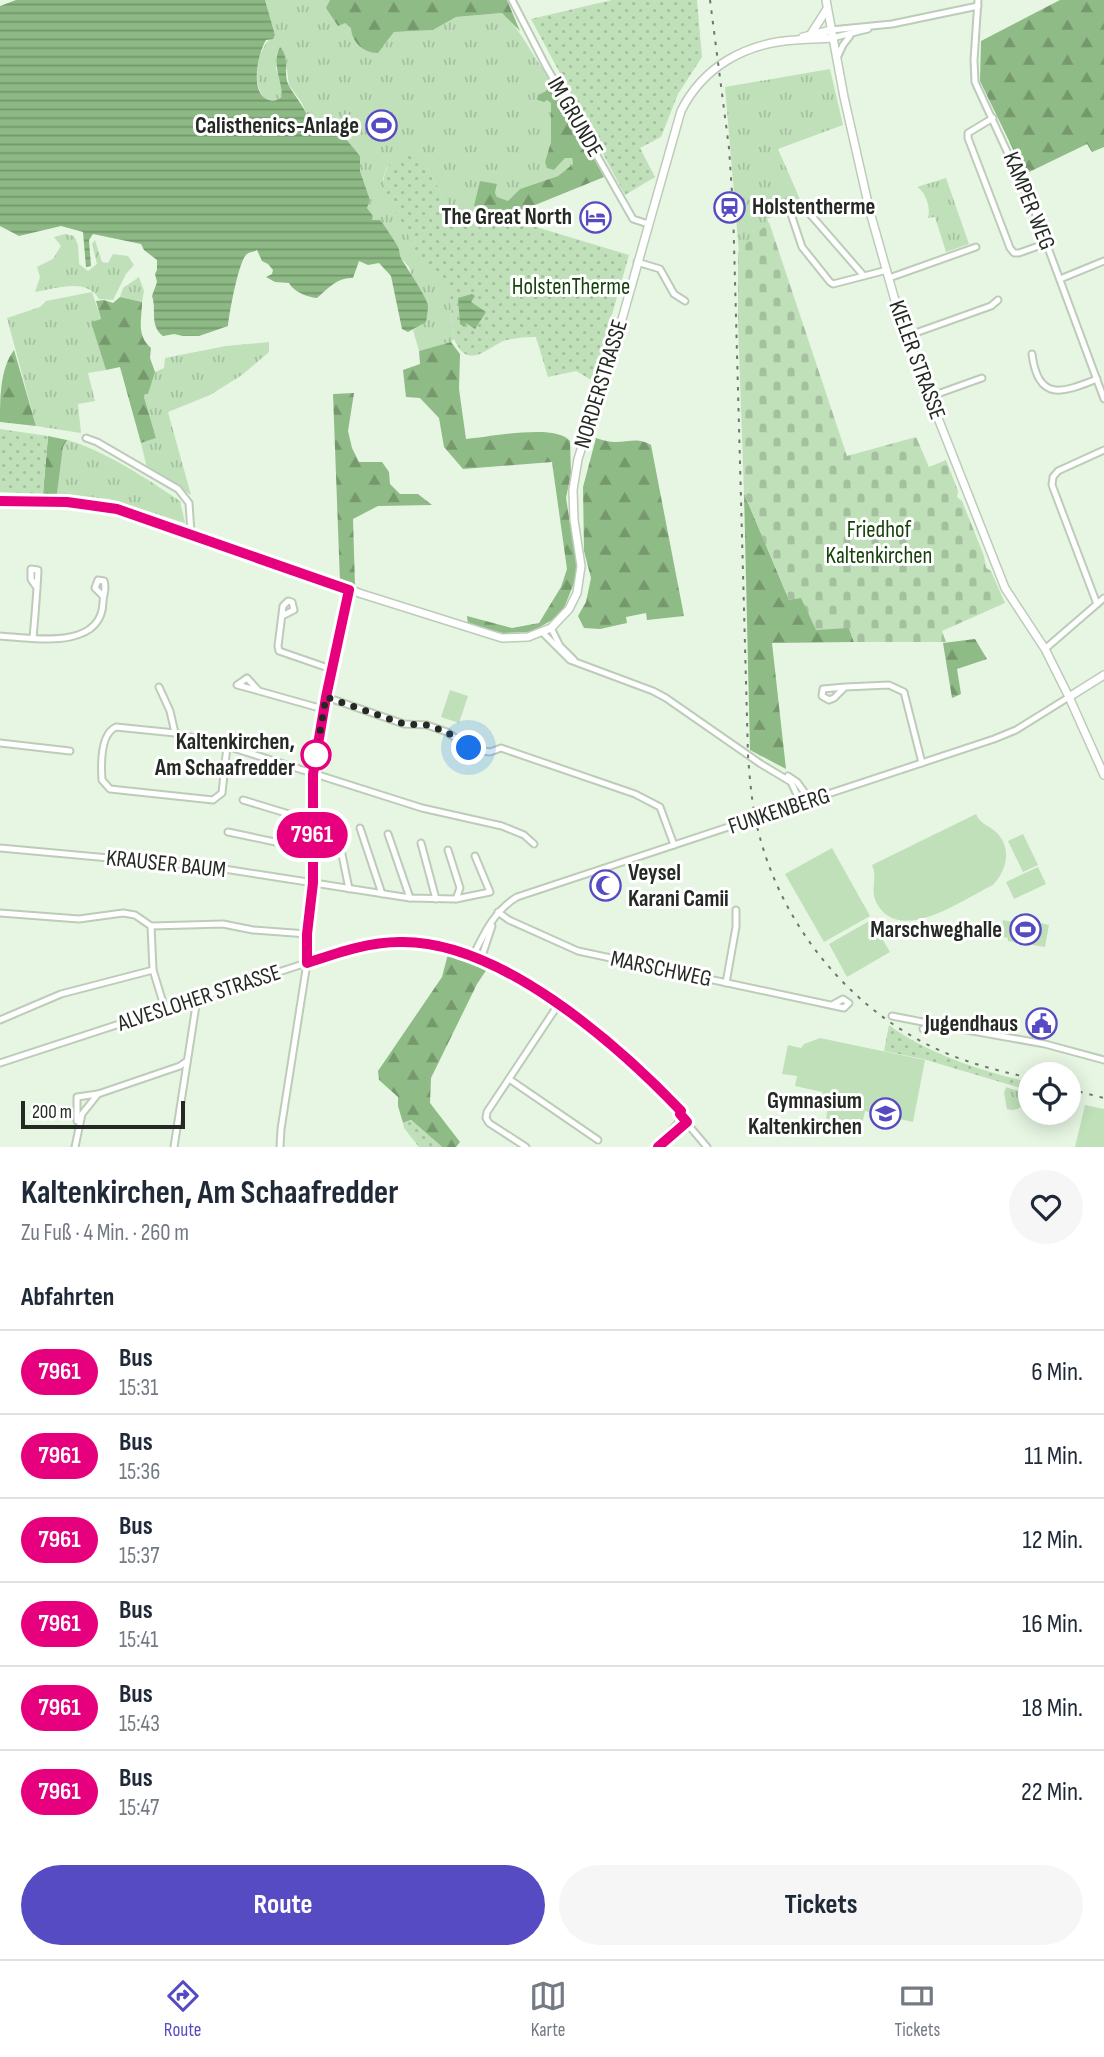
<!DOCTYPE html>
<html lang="de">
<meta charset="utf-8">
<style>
:root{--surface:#fff;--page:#f6f6f7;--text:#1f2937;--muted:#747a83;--line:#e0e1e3;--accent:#574bc3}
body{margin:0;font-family:"Sofia Sans Condensed",sans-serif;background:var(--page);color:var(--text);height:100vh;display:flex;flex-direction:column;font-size:26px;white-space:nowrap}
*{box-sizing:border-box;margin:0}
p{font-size:23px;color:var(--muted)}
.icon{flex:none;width:38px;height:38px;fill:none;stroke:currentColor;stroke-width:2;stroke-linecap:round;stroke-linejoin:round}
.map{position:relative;height:1147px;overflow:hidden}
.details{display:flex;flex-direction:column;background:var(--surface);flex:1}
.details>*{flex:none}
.badge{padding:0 14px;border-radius:23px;font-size:24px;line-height:46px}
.tools{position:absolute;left:1018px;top:1062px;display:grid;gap:14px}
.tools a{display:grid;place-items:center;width:63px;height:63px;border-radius:50%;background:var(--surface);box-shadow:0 4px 18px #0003;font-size:35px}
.scale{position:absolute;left:21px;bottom:18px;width:164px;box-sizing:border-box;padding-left:7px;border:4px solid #242a23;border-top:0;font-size:19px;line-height:24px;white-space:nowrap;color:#242a23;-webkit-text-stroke:5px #fff;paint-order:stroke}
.you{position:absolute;width:35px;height:35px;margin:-18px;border:5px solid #fff;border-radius:50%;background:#1a73e8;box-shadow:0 0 0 10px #1a73e833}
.map>.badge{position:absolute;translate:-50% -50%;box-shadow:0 0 0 4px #fff}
h2{padding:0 21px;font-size:26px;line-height:63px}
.round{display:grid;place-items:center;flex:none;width:74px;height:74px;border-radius:37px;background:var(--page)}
.headline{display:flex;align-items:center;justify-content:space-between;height:119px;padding:0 21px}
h1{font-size:33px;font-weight:700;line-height:52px}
.button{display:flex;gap:14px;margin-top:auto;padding:14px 21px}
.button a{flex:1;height:80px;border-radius:42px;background:var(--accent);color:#fff;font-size:28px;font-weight:700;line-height:80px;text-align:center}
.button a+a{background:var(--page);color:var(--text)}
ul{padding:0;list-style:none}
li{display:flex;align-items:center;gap:21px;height:84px;padding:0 21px;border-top:2px solid var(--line)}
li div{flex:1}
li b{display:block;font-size:26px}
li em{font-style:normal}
li .badge{min-width:77px;font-weight:700;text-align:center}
.dock{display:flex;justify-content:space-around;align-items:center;height:98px;border-top:2px solid var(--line);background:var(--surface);font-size:19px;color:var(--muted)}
.dock a{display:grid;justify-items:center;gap:4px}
.dock .current{color:var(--accent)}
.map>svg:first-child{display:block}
.grass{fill:url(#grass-tufts)}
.forest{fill:url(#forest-firs)}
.cemetery{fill:url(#cemetery-stones)}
.park{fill:url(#park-dots)}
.pitch{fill:#bfe0b9}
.water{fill:url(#water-rules)}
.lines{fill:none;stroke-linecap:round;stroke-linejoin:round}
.minor-casing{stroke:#bcccb9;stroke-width:9}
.major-casing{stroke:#bcccb9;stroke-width:10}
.minor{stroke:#fff;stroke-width:5}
.major{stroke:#fff;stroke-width:7}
.rail{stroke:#6d766b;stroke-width:2;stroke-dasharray:3.5 7;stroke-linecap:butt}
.line-casing{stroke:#fff;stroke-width:16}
.line{stroke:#e6007e;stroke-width:10}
.walk{stroke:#242a23;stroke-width:7;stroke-dasharray:0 12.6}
.stop-dot{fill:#fff;stroke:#e6007e;stroke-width:3.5}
.labels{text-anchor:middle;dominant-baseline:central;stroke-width:6;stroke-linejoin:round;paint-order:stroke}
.street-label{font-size:23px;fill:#242a23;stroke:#fff}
.poi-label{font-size:23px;font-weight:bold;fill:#242a23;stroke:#fff;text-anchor:end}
.park-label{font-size:23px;fill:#15410b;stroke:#fff}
.stop-label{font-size:23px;font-weight:bold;fill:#242a23;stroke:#fff;text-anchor:end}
</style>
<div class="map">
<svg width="1104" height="1147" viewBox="0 0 1104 1147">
<defs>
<pattern id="grass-tufts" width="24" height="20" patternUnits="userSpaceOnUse" patternTransform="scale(1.75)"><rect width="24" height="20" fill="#bfe0b9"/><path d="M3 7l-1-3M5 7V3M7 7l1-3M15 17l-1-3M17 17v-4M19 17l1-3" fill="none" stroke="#a4c09f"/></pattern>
<pattern id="forest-firs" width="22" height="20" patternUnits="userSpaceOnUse" patternTransform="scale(1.75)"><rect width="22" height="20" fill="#8fbb86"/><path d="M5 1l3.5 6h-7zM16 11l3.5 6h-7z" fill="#75986d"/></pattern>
<pattern id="cemetery-stones" width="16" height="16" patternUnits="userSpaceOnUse" patternTransform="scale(1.75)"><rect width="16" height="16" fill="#bfe0b9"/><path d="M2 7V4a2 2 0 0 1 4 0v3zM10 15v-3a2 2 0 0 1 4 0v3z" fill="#a4c09f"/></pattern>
<pattern id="park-dots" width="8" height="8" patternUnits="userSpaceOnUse" patternTransform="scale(1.75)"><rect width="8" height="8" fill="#bfe0b9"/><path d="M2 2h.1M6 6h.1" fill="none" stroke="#a4c09f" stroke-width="1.8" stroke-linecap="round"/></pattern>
<pattern id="water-rules" width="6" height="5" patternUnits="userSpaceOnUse" patternTransform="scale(1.75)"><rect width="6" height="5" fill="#8db984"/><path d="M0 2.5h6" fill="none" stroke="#73976c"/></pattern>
</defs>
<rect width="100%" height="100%" fill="#e7f6e3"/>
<g class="grass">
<path d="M265,0H330L345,23L383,47L394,32L433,30L456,17L502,13C524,32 532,58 551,79L546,91L538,95V100H547L551,103V142L545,162L554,170L565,158H572L573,164L558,176L520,189L508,202L497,197L495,193L497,185L474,206L497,220L456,219L425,164L393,161L386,169L383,179L425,268L455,288L456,291L450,298L454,339L451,342L419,351L413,330L421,324L427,302L415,285L409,267L401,258L390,234L372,220L373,216L367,208L370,200L360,171V156L323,120L307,115L302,103L289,85L287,70L277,52L276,69L282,85V97C255,119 246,53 275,35Z"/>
<polygon points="830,69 843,125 778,149 802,204 787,207 767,219 792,294 739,253 725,87"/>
<path d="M946,178L969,244L946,252L935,217L928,218C931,209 926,192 917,187Z"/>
<path d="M65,234L74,236L78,245L79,264L88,271L97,264L92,244L95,240L102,262L108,263L113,254L128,256L134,265L126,274L113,300L99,299C86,277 56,289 35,292L40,277L37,267L53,259L61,246L54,237Z"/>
<polygon points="139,277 144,291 142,302 120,297 123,288"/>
<polygon points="92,292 101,319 92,322 106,370 88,373 95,401 78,404 81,433 36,426 7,318 40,307 46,301"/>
<polygon points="269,342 269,352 242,375 210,395 168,412 191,495 147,468 141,443 156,438 144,397 145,393 148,393 155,372 164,368 165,358 226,346"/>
<path d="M67,440C104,450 147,479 180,501L185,523L110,499L57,494L63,447Z"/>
<path d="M1006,1087L1027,1094L1029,1097C1024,1105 1017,1113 1007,1109L1004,1093Z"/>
</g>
<g class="forest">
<path d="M330,0H507L520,31L502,13L456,17L433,30L394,32L378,53C363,53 352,42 351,28L345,23L338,26L326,8Z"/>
<polygon points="1060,0 1104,0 1104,147 1092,152 1087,144 1025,174 980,81 981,41"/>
<polygon points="551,79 604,177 498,220 474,206 480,181 497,184 495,193 497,197 508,201 520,189 558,176 573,164 572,158 565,158 554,170 547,168 545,162 551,142 551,103 547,100 544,102 538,100 538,95 546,91"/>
<path d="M120,297L142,302C142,319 136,335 151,348L150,358L155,372L148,394H145L144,397L156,438L141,443L120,367L106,370L91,322L101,319L96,301L104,300L113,303Z"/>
<path d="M451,342L460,354L459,389L466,439C489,437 556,423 570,441L571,474L566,498L577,566L576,578L564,608L554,619L531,632L503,633L468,624L467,616L512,628L539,623L561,587L567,569L552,462L463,469L444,447L439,418L420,398L406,397L403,370L420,364L419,351Z"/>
<path d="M14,350L36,426L0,422C0,397 0,369 14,350Z"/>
<polygon points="354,393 348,431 352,448 359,462 382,462 389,472 390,484 400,494 418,494 432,505 378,506 353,519 355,586 340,582 333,394"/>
<polygon points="48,436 67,440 63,447 57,494 43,494"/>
<path d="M596,438C602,440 609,442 615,442C630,442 637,437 651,445L684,616L647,620L646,613L626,617L627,623L600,629L584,628L578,616L586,602L591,578L584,551L583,487Z"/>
<polygon points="744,493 789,600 801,597 849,628 854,642 772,643 786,769 750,750"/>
<polygon points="975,639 987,659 957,669 961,694 952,698 943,643"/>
<polygon points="448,954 487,969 477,984 431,1078 430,1103 460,1142 456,1147 442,1147 411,1120 403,1123 398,1106 398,1097 379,1080 378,1071 442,977"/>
</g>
<polygon class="cemetery" points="769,222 847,456 916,437 929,467 946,460 958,491 957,497 962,501 984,556 986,568 991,571 1005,603 942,631 946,642 854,642 849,628 816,630 801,598 789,600 744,493 738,324 738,252"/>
<g class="park">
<polygon points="612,0 697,0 702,57 678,94 661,137 640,148 655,177 625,195 531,19"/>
<path d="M408,155L425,164L456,219L497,220L506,218L629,255L593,381L576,371L548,377L536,337C527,337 512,338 503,341C485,350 467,370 454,339L450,298L455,289C443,287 432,277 425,268L384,189C382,172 389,158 408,155Z"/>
<polygon points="0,429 48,436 43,494 0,492"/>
<path d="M889,1025C931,1056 981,1070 1031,1083V1091L923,1059L884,1051Z"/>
<polygon points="411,1120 442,1147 419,1147 404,1128 403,1123"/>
</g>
<g class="pitch">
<polygon points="450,690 468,696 459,723 441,717"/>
<path d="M976,814C981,825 989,825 997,833C1012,849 1007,870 993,885C963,899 899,947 876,902C870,889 878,878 872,865Z"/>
<polygon points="1023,834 1038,865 1023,872 1008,841"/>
<polygon points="832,848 870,916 824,942 785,874"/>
<polygon points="1038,867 1046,884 1014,899 1006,882"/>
<polygon points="1014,917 1049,925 1045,947 1008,941 1008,938 1000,936 1003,920 1013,922"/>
<polygon points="871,920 890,952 847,977 829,944"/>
<polygon points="820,1038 925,1060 913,1122 865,1111 861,1129 826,1122 827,1111 822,1092 795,1086 797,1076 782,1074 788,1045 801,1048 804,1044"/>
<polygon points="1085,1105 1104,1109 1104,1147 1075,1147"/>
</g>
<g class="water">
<path d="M16,0H265L275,35L273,39L266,40C258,53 250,90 266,99C273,102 276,101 282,97C282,79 271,64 280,47C291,59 282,73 289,86C295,96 302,104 307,115L335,126L360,156V171L370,200L367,208L373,216L372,220H380C383,223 396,243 398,247C400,251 399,254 401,258C406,267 426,296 428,305C428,310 427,316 426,322L408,332L402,329L391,276L379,263L368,265L359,261L353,278C338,277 328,288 317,298C307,297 294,292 289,283L275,282L266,277L272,274L273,270L268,264L262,261L257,250C254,252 250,252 247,254C239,259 229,314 228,326L199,336H183L174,334L163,336C149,325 157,310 152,296L157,282L155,274L157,270V260L144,250L141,244L93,234L89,240L91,266L86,267L83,232L61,226L19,236L0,226V6Z"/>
<polygon points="472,294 475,296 471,302 486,312 475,329 466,323 464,327 460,324 458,298"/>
</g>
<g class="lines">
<defs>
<g id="minor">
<polyline points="512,0 546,66 633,219 648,224"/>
<polyline points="978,0 974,60 975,82 1034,210 1104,399"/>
<polyline points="831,30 892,24 978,6"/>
<polyline points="832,38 868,29"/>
<polyline points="837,58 843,45 850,36"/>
<polyline points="993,118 968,133 968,138 1010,248 1014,253 1019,253 1047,243"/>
<polyline points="637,262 660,269 674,294 685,301"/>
<polyline points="864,276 833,284 830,282 802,247 789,208 803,208 810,214 864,276 887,270"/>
<polyline points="889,278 976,247"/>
<polyline points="1060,279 1104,261"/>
<polyline points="907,336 991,306 998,300"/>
<path d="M1032,354C1038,402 1062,393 1097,379"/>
<polyline points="929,397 982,378"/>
<polyline points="86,438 97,442 178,489 189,503 191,533"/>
<polyline points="1097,604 1052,485 1053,477 1058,471 1104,450"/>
<polyline points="282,616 294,610 292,602 288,601 283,606 278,646 279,651 331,669"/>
<polyline points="551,628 560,646 574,660"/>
<polyline points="542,632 570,660 653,691 666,698 761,764 791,782 801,803"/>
<path d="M0,636C31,638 102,651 103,602C103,594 107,590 104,581L98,580L95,588L103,596"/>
<path d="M33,638C35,615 37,593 38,570L31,569V579L37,588"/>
<polyline points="1045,649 1104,598"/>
<polyline points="159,687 170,711 175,733"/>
<polyline points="845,687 823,689 822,696 829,700 834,698 845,687 889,685 904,692 922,763"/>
<polyline points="259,691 237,685 247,678 259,691 323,709"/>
<polyline points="326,697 404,724 427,725 447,732 471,749 490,752 501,748 635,794 660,807 674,845"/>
<polyline points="0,743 70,751"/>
<path d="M227,746L222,793L213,800L110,789L102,780C101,765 100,734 116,727L175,733L227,746L422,808L502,826L524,835L534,844"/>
<polyline points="788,776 797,782 810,800"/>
<polyline points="243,800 312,821"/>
<polyline points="336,825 349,889"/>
<polyline points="360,828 382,894"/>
<polyline points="228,832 313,850"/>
<polyline points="388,834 410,898"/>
<polyline points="421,843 436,899"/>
<polyline points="0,848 218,868 410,898 456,899 490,892 475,856"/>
<polyline points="448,850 460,888 456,899"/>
<polyline points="498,912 509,920 578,951 844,1008 849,1003 843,999 832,1005"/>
<polyline points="0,913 79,919 123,913 135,915 151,926"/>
<path d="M473,956C484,933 495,910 517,897L994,739L1016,730L1069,697"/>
<polyline points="481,959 492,926"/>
<polyline points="726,983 736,927 736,910"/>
<polyline points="165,1009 153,970 151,926 223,924 253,930 307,934"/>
<polyline points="892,1016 933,1024"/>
<polyline points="0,1020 61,994 153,970"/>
<polyline points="923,1029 933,1024 1045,1044 1104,1060"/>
<path d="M0,1063L346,950C382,941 415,940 452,949C523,966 631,1057 681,1111L680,1114"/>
<polyline points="509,1079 598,1140"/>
<polyline points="662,1094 707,1147"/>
<polyline points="77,1121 77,1097 98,1094"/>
<polyline points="665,1139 669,1139 687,1122"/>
<polyline points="75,1147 82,1114 98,1094 180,1066 187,1061"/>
<polyline points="174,1147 197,999"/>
<polyline points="280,1147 281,1129 307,963 307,934 313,883 313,774 331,669 349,590"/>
<polyline points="526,1147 489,1123 486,1118 487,1112 558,1005"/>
<polyline points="658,1147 683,1117"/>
</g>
<g id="major">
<polyline points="826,0 844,97 870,212 894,297 921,375 1005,588 1045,649 1069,697 1104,775"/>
<polyline points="811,34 827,9"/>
<polyline points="803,37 831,30"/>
<path d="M0,501L67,502L123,510L362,594L502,638L528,637L551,628L569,609L577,593L581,566L574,520L573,490L578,459L613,351L681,111C703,67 745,43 795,40C807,39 820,39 832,38"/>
<polyline points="1069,697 1104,675"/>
</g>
</defs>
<use href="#minor" class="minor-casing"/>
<use href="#major" class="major-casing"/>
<use href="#minor" class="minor"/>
<use href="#major" class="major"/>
<g class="rail">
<path d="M710,0L729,148L733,208L748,755C750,782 752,808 759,834C784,931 856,1016 948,1054C975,1065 1003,1072 1031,1078"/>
<polyline points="1069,1089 1104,1098"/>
</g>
</g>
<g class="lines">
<defs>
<path id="line" d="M0,501L67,502L117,509L349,590L326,697L313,774V883L307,934V963C337,953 368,942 400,942C499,940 616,1043 681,1111L680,1114L687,1122L658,1147"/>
</defs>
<use href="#line" class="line-casing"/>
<use href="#line" class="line"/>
<polyline class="walk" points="316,755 326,697 404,724 427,725 447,732 469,748"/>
</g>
<defs>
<symbol id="stadium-ring" viewBox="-11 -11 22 22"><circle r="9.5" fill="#fff" stroke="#574bc3" stroke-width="1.5"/><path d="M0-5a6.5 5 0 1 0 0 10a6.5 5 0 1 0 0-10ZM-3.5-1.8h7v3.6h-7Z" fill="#574bc3"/></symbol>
<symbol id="station-ring" viewBox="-11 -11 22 22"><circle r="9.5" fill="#fff" stroke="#574bc3" stroke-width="1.5"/><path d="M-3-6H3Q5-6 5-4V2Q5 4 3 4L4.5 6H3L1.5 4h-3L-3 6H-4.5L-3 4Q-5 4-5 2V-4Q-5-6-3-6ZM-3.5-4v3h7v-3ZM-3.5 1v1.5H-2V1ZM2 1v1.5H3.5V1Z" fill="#574bc3"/></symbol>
<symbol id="hotel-ring" viewBox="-11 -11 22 22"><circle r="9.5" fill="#fff" stroke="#574bc3" stroke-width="1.5"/><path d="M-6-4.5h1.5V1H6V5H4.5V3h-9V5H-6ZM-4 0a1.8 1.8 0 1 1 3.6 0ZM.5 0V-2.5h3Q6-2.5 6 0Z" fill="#574bc3"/></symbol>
<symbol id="mosque-ring" viewBox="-11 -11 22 22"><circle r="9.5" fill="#fff" stroke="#574bc3" stroke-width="1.5"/><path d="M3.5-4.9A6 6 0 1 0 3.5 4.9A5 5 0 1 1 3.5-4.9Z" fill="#574bc3"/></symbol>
<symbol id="civic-ring" viewBox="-11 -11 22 22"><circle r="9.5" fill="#fff" stroke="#574bc3" stroke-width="1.5"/><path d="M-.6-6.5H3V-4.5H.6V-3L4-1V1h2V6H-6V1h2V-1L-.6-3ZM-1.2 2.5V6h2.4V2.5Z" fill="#574bc3"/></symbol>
<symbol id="school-ring" viewBox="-11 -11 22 22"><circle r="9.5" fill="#fff" stroke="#574bc3" stroke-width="1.5"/><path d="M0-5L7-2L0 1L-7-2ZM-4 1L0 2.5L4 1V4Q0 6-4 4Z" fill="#574bc3"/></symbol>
</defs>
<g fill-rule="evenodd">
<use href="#stadium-ring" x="364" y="108" width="35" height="35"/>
<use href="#station-ring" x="712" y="190" width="35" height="35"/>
<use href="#hotel-ring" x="578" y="200" width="35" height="35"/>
<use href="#mosque-ring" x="588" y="868" width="35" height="35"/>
<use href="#stadium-ring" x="1008" y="912" width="35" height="35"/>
<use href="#civic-ring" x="1024" y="1006" width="35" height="35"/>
<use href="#school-ring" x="868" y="1096" width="35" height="35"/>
</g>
<circle class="stop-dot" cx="316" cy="755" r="14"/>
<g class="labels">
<g class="street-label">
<text transform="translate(575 117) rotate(60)">IM GRUNDE</text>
<text transform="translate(1029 201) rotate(68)">KAMPER WEG</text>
<text transform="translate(917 360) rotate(70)">KIELER STRASSE</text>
<text transform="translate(601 384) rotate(-73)">NORDERSTRASSE</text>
<text transform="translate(779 811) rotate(-18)">FUNKENBERG</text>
<text transform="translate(166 864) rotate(6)">KRAUSER BAUM</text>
<text transform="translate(661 969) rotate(12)">MARSCHWEG</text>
<text transform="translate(199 998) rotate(-18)">ALVESLOHER STRASSE</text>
</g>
<g class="poi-label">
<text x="359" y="126">Calisthenics-Anlage</text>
<text x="752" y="207" text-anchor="start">Holstentherme</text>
<text x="572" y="217">The Great North</text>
<text x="628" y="873" text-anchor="start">Veysel<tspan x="628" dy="26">Karani Camii</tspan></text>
<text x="1002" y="930">Marschweghalle</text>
<text x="1018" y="1024">Jugendhaus</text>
<text x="862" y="1101">Gymnasium<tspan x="862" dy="26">Kaltenkirchen</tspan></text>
</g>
<g class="park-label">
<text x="571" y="287">HolstenTherme</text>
<text x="879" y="530">Friedhof<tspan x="879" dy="26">Kaltenkirchen</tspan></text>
</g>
<g class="stop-label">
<text x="295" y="742">Kaltenkirchen,<tspan x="295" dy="26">Am Schaafredder</tspan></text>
</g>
</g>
</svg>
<div class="tools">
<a><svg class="icon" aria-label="locate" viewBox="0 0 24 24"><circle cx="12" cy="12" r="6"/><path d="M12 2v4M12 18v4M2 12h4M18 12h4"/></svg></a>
</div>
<div class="scale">200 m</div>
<div class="you" style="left:469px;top:748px"></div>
<b class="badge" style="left:312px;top:835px;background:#e6007e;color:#fff">7961</b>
</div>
<section class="details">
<div class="headline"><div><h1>Kaltenkirchen, Am Schaafredder</h1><p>Zu Fuß · 4 Min. · 260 m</p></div><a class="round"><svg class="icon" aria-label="heart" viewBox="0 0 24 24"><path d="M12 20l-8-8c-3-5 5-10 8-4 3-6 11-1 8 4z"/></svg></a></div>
<h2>Abfahrten</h2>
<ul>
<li><span class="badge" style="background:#e6007e;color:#fff">7961</span><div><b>Bus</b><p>15:31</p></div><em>6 Min.</em></li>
<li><span class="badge" style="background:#e6007e;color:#fff">7961</span><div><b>Bus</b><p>15:36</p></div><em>11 Min.</em></li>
<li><span class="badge" style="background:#e6007e;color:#fff">7961</span><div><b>Bus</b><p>15:37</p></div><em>12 Min.</em></li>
<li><span class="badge" style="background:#e6007e;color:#fff">7961</span><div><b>Bus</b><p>15:41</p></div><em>16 Min.</em></li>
<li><span class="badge" style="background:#e6007e;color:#fff">7961</span><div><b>Bus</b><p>15:43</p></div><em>18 Min.</em></li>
<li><span class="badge" style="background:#e6007e;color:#fff">7961</span><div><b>Bus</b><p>15:47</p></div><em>22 Min.</em></li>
</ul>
<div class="button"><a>Route</a><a>Tickets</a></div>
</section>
<nav class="dock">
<a class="current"><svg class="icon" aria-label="directions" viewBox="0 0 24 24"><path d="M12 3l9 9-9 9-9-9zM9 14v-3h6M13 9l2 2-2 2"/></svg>Route</a>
<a><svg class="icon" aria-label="map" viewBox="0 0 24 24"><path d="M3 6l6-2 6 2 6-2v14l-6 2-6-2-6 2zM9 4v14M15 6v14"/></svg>Karte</a>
<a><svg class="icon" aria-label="tickets" viewBox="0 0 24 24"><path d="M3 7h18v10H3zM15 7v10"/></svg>Tickets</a>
</nav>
